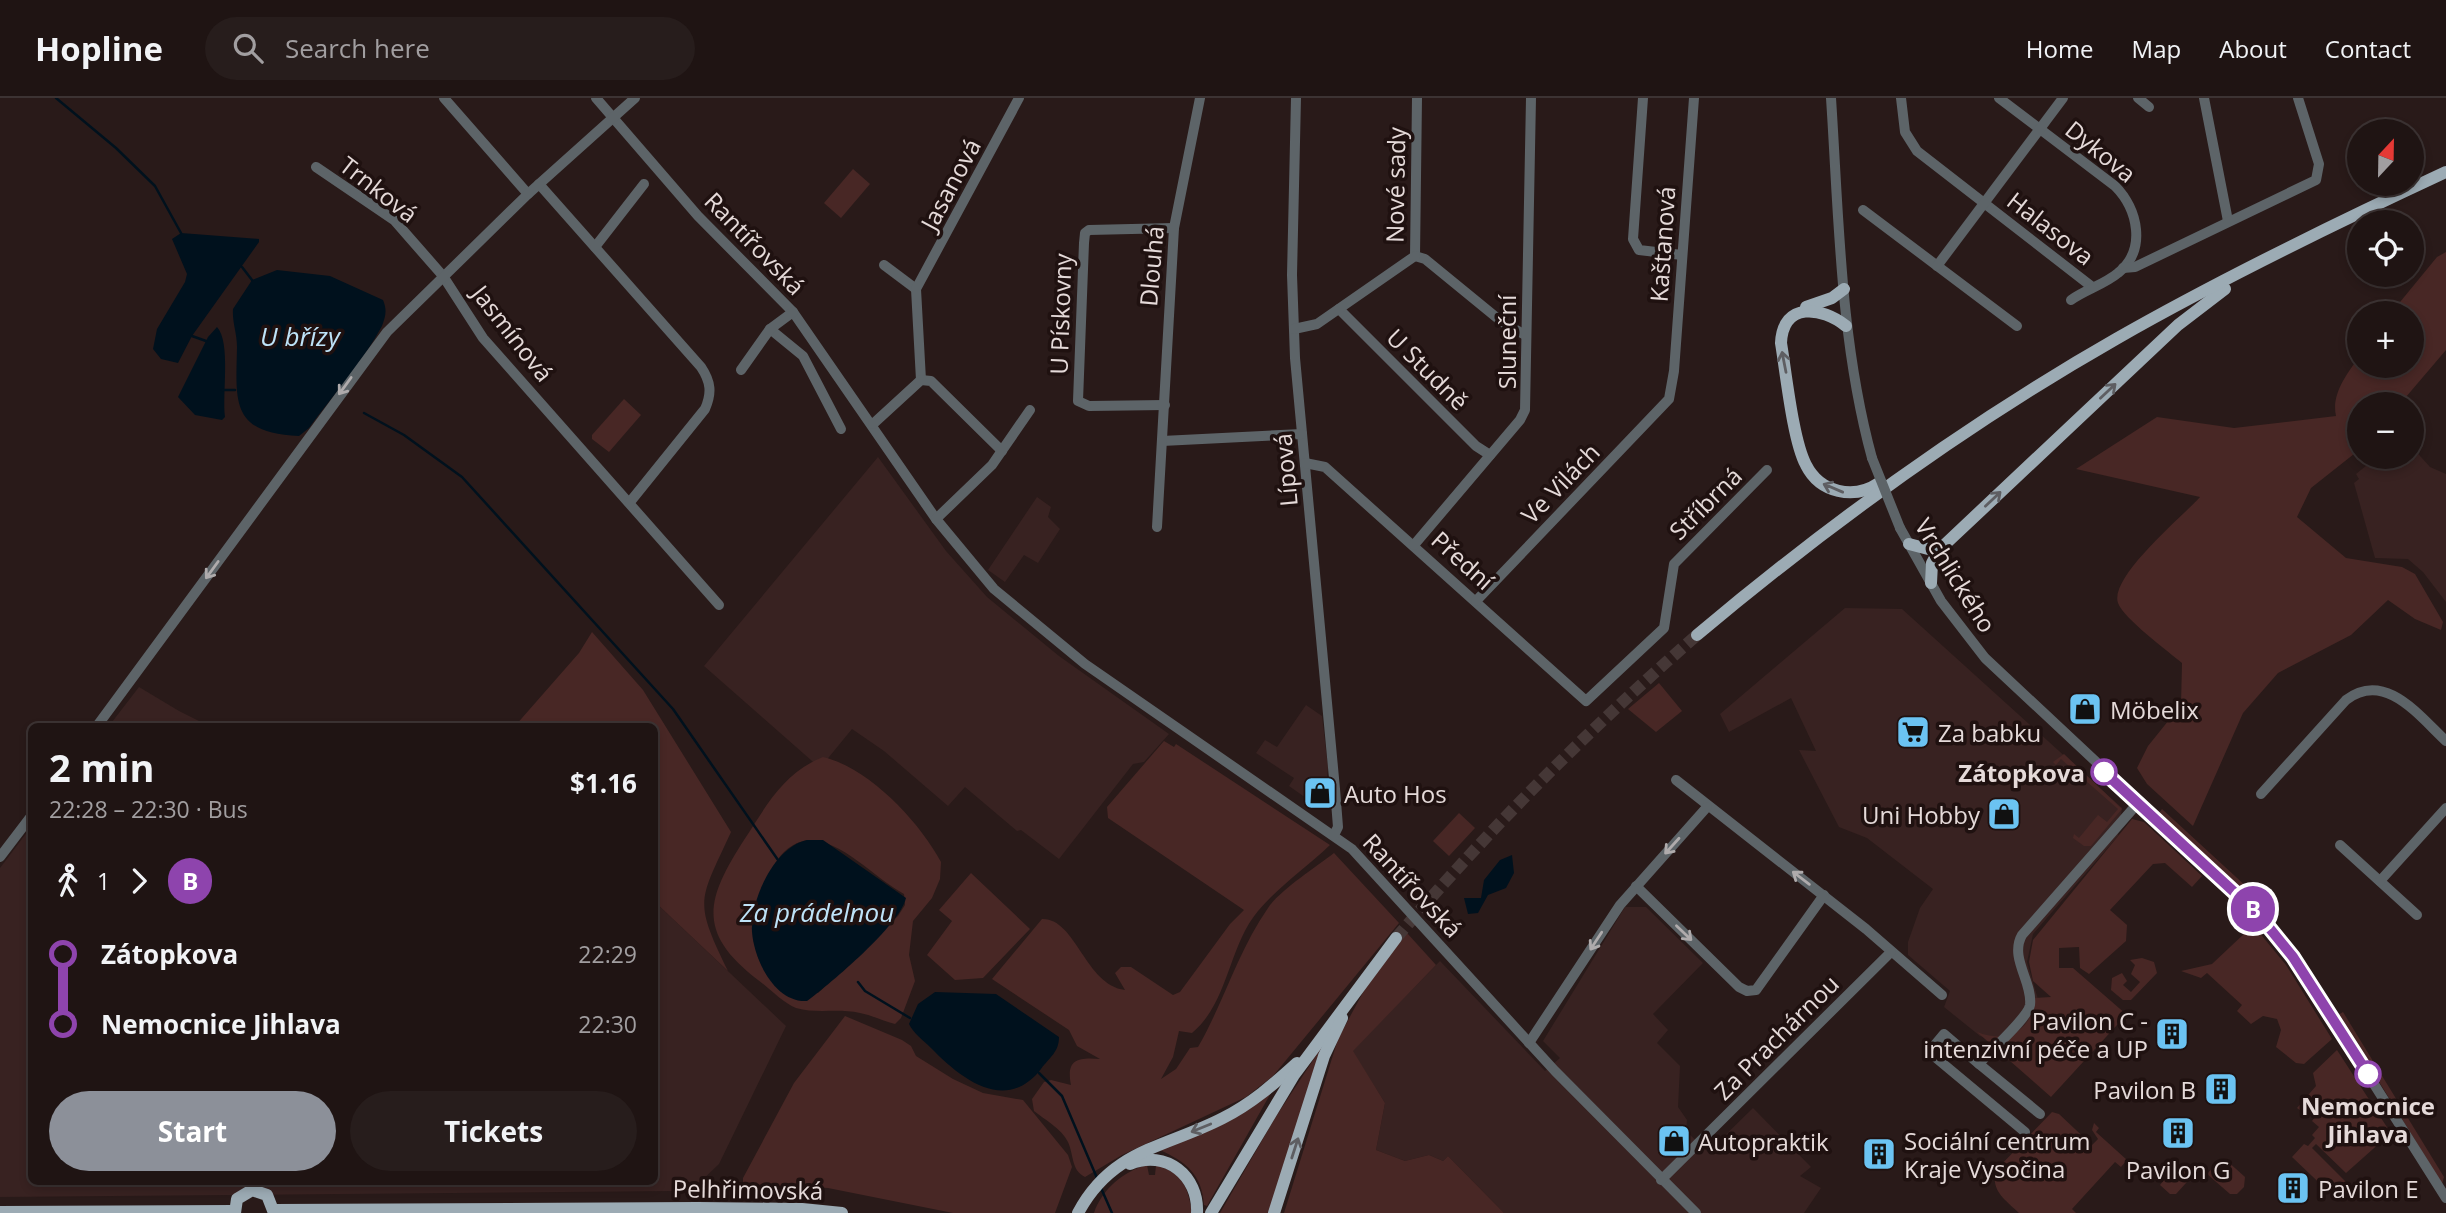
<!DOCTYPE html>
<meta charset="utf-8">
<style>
:root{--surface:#1f1413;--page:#271d1c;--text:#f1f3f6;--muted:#a19ea0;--line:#3c3333;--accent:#8c9099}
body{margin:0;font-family:"Open Sans",sans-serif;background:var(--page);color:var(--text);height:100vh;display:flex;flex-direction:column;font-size:26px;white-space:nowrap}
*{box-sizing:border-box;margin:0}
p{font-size:23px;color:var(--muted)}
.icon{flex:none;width:38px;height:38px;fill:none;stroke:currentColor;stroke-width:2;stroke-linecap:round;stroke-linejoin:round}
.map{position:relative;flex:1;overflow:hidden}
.sheet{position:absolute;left:28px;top:625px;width:630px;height:462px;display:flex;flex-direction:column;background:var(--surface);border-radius:10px;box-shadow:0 4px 10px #0003,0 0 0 2px var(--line)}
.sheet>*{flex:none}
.badge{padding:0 14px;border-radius:23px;font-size:24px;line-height:46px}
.needle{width:46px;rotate:22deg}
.controls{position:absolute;left:2347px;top:21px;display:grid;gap:14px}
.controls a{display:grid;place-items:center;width:77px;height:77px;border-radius:50%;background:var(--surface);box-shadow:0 4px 10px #0003,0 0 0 2px var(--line);font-size:35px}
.map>.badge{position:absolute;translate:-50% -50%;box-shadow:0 0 0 4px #fff}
.legs{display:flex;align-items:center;gap:10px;height:77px;padding:0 21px;font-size:23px}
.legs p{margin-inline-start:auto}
.overview{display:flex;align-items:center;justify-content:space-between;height:119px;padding:0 21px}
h1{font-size:38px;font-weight:700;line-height:52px}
.primary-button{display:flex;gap:14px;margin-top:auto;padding:14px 21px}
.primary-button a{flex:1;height:80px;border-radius:42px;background:var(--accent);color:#fff;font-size:28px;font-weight:700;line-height:80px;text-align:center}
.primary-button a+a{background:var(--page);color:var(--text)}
ul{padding:0 21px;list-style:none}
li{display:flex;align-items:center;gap:24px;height:70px;font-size:26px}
li i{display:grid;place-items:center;width:10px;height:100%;margin:0 9px;background:currentColor}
li i::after{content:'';width:18px;height:18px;margin:-9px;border:5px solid;border-radius:50%;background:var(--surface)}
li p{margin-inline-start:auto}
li:first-child i{background:linear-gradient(#0000 50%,currentColor 0)}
li:last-child i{background:linear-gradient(currentColor 50%,#0000 0)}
header{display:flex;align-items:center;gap:42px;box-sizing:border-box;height:98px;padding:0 35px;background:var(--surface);border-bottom:2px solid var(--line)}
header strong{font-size:33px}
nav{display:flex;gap:38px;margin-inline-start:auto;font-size:24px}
.search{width:490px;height:63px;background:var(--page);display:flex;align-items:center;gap:18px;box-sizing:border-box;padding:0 24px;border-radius:38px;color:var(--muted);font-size:26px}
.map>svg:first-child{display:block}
.built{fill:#382221}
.green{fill:#482725;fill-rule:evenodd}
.water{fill:#00111d}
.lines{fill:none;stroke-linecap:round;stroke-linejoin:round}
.stream{stroke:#00111d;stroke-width:2.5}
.major-tunnel{stroke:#453736;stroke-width:12;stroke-dasharray:12 6;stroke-linecap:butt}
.minor{stroke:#5d6468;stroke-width:10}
.major{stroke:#9cabb4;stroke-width:12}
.minor-bridge{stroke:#5d6468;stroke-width:10}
.oneway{stroke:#5e5e62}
.oneway2{stroke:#afabac}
.line-1-casing{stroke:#fff;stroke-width:16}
.line-1{stroke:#8e44ad;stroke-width:10}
.stop-1-dot{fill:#fff;stroke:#8e44ad;stroke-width:3.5}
.labels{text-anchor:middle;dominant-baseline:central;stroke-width:7;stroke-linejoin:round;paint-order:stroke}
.street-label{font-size:24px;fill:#e5dad9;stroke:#1f1110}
.poi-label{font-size:24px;fill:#e5dad9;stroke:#1f1110;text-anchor:start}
.stop-label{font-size:24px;font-weight:bold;fill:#e5dad9;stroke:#1f1110;text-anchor:end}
.water-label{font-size:26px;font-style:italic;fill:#bee3f8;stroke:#1f1110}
</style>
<header>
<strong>Hopline</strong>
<div class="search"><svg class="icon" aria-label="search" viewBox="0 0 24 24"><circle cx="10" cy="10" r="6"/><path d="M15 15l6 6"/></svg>Search here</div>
<nav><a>Home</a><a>Map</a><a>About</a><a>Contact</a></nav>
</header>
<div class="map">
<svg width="2446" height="1115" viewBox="0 0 2446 1115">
<rect width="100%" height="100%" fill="#291a19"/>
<g class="built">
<polygon points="2412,349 2430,369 2446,376 2446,504 2423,474 2408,461 2375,460 2354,385 2359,381 2356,376 2377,359 2412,359"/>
<polygon points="878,359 946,453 987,499 1059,558 1169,636 1144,664 1133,666 1059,761 1021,732 1017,733 965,689 948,708 884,653 852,631 820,670 704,568"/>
<polygon points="1037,399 1051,409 1048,419 1060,431 1038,465 1024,457 1005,484 988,472"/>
<polygon points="1845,510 1902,511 2122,710 2118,738 2033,836 2027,864 2040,908 2033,926 2009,963 2006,946 1980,938 1944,909 1950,893 1908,857 1908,844 1920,810 1933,791 1867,740 1839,729 1799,652 1816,653 1791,600 1729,634 1720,616"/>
<polygon points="139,589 179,613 209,628 109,628"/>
<polygon points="1306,607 1322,618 1328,669 1327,681 1324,682 1326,699 1322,706 1316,707 1289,688 1294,680 1256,655 1265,642 1277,649"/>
<polygon points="31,729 32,1083 654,1083 655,804 786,928 719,1066 697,1087 677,1093 0,1099 0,770"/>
<polygon points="1625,809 1646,809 1703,865 1653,916 1668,932 1657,945 1680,968 1678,1009 1687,1022 1686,1033 1708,1054 1753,1010 1811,1069 1800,1078 1821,1090 1804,1115 1504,1115 1448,1058 1443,1063 1429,1057 1405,1063 1376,1052 1385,1005 1352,953 1440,863 1545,973 1560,960 1543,943"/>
</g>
<g class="green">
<polygon points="853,71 870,86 841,120 824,105"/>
<path d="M2446,154V252L2400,306H2359V352L2311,390L2297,419L2346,460L2402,469L2415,476L2443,524L2441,532L2415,521L2388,502L2351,537L2278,575L2243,615L2193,728L2147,686L2137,670L2148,648L2181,607L2182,565C2168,553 2124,521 2118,505C2109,479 2183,418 2200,399L2076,371L2157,319L2234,330L2336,318C2331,296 2347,276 2359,259V268H2412V215H2391L2437,159Z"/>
<polygon points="624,301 641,317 609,354 592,341 592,337"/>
<path d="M592,534L643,592L731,734C699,804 693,801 728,873L655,804L654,628H515L579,555Z"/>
<polygon points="1659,585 1682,613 1656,634 1628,611"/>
<path d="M1164,643L1174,649L1176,646L1330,747C1307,769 1278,789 1258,813C1228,849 1229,904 1192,935L1179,933L1173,959L1161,981L1176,971L1190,950L1198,949C1224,904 1238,853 1268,810C1281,791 1315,770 1334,755L1399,825L1273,978L1246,999L1122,1057L1085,1079C1071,1072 1074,1057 1068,1044C1061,1030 1045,1022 1034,1013L1032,1001L1044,984L1051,982L1071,987C1066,962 1077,959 1100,961L1077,948L1069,932L992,881L1042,821C1076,820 1085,887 1125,892L1115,875L1121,869H1131L1173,897L1180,894L1230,826L1244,812L1108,720L1107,709Z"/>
<polygon points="2064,656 2122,711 2091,748 2084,748 2073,740 2074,736 2079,740 2098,717 2107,724 2118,711 2061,661 2056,667 2053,664"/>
<path d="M823,659C869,670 919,723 941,764L940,781L932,800L913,823L909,857L915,883L901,920L895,926C883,923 871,917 860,915C838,910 817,916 796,910C783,905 769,890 758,882C695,834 707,800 744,742C767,707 783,675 823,659ZM807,742C843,742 873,779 904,796L905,807L898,818L818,895L781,894C770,881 757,865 755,847C753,839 758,828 759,820C765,790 771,749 807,742Z"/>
<polygon points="2162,711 2261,802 2273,816 2269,820 2256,804 2159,715"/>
<polygon points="1459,715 1475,730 1449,758 1433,743"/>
<path d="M2132,721L2144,724L2202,778L2192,789L2165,765L2153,766L2110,812L2127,827L2126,843L2089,876L2080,870L2079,849L2059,850V870H2073L2127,917V922L2117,927L2051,999L1977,934C2007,946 2033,933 2034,900L2051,899L2033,883L2029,864L2033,842Z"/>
<polygon points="971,775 1030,831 983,880 955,882 927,857 952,823 939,812"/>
<polygon points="2253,827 2286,867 2332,941 2304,966 2296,965 2276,949 2281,932 2277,921 2263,918 2251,926 2237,913 2242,907 2207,875 2201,880 2181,873 2212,866 2246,834 2251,836"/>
<polygon points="1407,835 1436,867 1353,953 1385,1005 1376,1052 1405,1063 1429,1057 1443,1063 1448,1058 1504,1115 1284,1115 1338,941 1368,885"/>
<polygon points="2142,860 2154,864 2157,875 2131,902 2123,902 2111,892 2112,880 2122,875 2127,883 2123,887 2131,894 2140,884 2131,876 2135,867 2130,862"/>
<polygon points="2343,914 2444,1079 2442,1086 2338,917"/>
<polygon points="845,918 902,942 911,948 916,958 953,981 983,995 1023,1002 1068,1057 1072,1069 1055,1115 953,1115 828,1090 743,1086 743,1080 794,985"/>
<polygon points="1323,947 1269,1115 1220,1115 1275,1020"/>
<polygon points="2337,952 2394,1040 2387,1047 2382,1043 2346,1075 2316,1046 2312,1050 2352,1090 2339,1090 2332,1097 2292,1059 2304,1046 2308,1048 2315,1040 2312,1037 2319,1029 2312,1023 2320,1013 2310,1004 2301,1013 2297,1010 2316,988 2313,975"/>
<path d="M1272,993L1207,1108L1204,1107C1202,1076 1186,1064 1160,1052Z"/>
<path d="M2052,1014L2059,1016L2092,1047L2098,1041L2092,1032L2094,1025L2099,1030L2096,1034L2127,1062L2121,1069L2115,1064L2072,1111L2076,1115H2019C2006,1102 1990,1093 1996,1072Z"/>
<polygon points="2226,1062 2245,1079 2244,1089 2237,1096 2230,1096 2207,1076 2219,1063"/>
<polygon points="2186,1065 2196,1074 2176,1096 2170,1096 2160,1087 2168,1077 2172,1080"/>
<path d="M1147,1067L1149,1077H1155L1156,1067C1183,1075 1188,1089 1192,1115H1094C1102,1091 1124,1073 1147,1067Z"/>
</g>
<g class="water">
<polygon points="181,135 259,141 259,144 192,238 178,265 161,261 153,251 157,231 185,184 187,176 172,141"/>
<path d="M277,172L330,178L383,202C387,211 386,218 382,228C363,264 333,297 309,330L299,338C230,335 236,303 237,249C237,235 232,224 233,211L252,182Z"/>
<path d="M217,229C231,244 222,296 225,319L222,322L195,317L178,299L208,239Z"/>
<path d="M807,742H823L906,800C900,827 831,885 807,903C775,905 754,862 752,834C750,802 774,749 807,742Z"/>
<polygon points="1512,757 1514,775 1506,790 1488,797 1478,815 1468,816 1464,800 1481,800 1484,782 1500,762"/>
<path d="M935,894L996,896L1059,939C1059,954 1050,959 1041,971C1006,1016 961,981 931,950C924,943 913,935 909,926L918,906Z"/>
</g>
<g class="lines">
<g class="stream">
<polyline points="56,0 116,50 155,88 181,135"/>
<polyline points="242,169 252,182"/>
<polyline points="192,238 206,243"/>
<polyline points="222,292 235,292"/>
<polyline points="364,315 404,337 462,379 673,611 778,762"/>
<polyline points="858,884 865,893 910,920"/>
<polyline points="1039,975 1062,998 1097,1080"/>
<polyline points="1101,1090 1112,1115"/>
</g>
<path class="major-tunnel" d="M1396,840C1492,728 1586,634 1697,537"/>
<g class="minor">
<polyline points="444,0 528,96"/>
<polyline points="596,0 698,118 793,214 936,421 994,491 1085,566 1352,751 1555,973 1696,1115"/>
<polyline points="1296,0 1292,177 1295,260 1335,691 1338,729 1334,737"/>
<polyline points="1643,0 1633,141 1639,152 1682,157"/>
<path d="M1831,0C1839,121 1840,243 1872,360"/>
<polyline points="1901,0 1905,34 1917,53 2091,188"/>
<path d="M1999,0L2115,88C2138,111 2147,152 2118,175C2105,186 2085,192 2071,202"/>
<polyline points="2138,0 2149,9"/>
<polyline points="2204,0 2228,123"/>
<polyline points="316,69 394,122 443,178 483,240 719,507"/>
<path d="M539,86L701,269C711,284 712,295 705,311L630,404"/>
<polyline points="1863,112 2017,228"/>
<polyline points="595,149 644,86"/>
<polyline points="1415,158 1417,0"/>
<polyline points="1415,158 1425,161 1502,224 1525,237"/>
<polyline points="884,167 916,191"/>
<polyline points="1937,168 2063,0"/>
<polyline points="2123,170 2135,169 2316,82 2319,66 2298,0"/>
<polyline points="1339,211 1476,348 1490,357"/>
<polyline points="770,231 803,258 841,331"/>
<polyline points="1294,231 1317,226 1415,158"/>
<polyline points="741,272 770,231 793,214"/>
<polyline points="921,282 916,191 1019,0"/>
<polyline points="1165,307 1089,308 1078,303 1084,145 1085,135 1089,132 1174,130"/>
<polyline points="873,326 921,282 931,283 1002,353"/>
<polyline points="1162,343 1302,336"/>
<polyline points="1305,365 1325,369 1586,603 1664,530 1674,466 1767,372"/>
<polyline points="936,421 992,367 1030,312"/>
<polyline points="1157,429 1174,130 1200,0"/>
<polyline points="1900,430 1941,503 1985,560 2246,804 2293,858 2446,1100"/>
<polyline points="1414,447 1520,322 1525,312 1531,0"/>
<polyline points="1476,503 1669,301 1674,273 1694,0"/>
<polyline points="97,628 387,234 528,96 635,0"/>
<polyline points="1676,682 1866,831 1942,897"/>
<path d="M2261,696L2346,602C2385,572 2419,618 2446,643"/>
<polyline points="2340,747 2417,817"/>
<polyline points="0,759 32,717"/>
<polyline points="2380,783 2446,710"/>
<polyline points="1636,788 1739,889 1747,893 1756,892 1824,797"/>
<polyline points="1529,945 1620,807 1707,709"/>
<polyline points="1979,966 2040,1016"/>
<path d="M2025,1034L1929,954L1944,936L1979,966C1989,954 2028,920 2030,907C2033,884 2009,860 2022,837L2138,705"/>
<polyline points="1661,1082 1891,854"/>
</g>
<g class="major">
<polyline points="1806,209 1832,200 1844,191"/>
<path d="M1846,228C1822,209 1783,203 1781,245C1786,275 1793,343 1806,367C1820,395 1854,402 1879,385"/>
<polyline points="1909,446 1932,452 1944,448"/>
<polyline points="1931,485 1932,465 1939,452 2178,227 2225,191"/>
<path d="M1697,537C1828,427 1967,326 2116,241C2223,180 2334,126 2446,74"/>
<path d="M1130,1066C1166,1051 1199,1078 1197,1115"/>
<polyline points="274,1112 698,1110 802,1111 842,1115"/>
<polyline points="0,1114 234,1113"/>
<polyline points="235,1115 237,1101 252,1092 267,1097 274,1115"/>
<path d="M1078,1115C1112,1051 1165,1050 1223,1020C1251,1006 1274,986 1297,965"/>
<polyline points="1211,1115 1294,977 1396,840"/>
<polyline points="1274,1115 1324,958 1342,920"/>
</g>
<polyline class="minor-bridge" points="1872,360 1900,430"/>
</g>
<defs><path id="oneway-shaft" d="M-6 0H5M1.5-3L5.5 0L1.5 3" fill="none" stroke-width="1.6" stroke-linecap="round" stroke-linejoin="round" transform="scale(1.75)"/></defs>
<g class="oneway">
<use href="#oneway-shaft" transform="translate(1784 264) rotate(-101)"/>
<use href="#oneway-shaft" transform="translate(2108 293) rotate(-43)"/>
<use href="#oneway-shaft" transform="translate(1833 390) rotate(-157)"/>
<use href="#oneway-shaft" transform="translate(1993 401) rotate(-43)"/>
<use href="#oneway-shaft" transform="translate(1201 1030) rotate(158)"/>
<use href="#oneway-shaft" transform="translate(1295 1050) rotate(-72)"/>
</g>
<g class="oneway2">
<use href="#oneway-shaft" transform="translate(345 288) rotate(126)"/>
<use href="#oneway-shaft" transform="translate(212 472) rotate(126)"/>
<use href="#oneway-shaft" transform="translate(1672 748) rotate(132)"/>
<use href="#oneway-shaft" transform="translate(1801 780) rotate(-143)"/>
<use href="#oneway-shaft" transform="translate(1684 835) rotate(44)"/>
<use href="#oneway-shaft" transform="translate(1596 843) rotate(123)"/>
</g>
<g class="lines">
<defs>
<polyline id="line-1" points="2104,674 2258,816 2293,859 2368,976"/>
</defs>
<use href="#line-1" class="line-1-casing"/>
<use href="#line-1" class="line-1"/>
</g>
<defs>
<symbol id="shop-square" viewBox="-11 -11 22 22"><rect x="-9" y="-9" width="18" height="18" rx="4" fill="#6bc3f2" stroke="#1f1110"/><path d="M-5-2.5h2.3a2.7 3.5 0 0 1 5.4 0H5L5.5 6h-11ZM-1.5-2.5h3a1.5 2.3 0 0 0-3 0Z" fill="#111"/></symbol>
<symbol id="supermarket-square" viewBox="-11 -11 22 22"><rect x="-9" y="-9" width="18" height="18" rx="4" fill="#6bc3f2" stroke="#1f1110"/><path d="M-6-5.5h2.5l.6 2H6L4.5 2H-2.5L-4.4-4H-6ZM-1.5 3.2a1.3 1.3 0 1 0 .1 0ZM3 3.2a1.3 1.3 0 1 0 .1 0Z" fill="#111"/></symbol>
<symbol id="building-square" viewBox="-11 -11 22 22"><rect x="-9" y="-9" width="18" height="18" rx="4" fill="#6bc3f2" stroke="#1f1110"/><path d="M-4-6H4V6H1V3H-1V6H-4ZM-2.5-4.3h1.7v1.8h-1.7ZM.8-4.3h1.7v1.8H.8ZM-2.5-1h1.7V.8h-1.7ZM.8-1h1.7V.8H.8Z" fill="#111"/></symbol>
</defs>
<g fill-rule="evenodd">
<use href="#shop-square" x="2066" y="592" width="38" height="38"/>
<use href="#supermarket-square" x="1894" y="615" width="38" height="38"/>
<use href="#shop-square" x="1301" y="676" width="38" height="38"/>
<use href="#shop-square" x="1985" y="697" width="38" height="38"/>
<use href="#building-square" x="2153" y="917" width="38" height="38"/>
<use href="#building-square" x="2202" y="972" width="38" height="38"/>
<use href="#building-square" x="2159" y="1016" width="38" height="38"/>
<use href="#shop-square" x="1655" y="1024" width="38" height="38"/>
<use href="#building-square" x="1860" y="1037" width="38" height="38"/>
<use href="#building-square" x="2274" y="1071" width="38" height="38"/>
</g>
<g class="stop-1-dot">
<circle cx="2104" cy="674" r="12"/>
<circle cx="2368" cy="976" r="12"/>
</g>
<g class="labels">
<g class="street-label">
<text transform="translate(2101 53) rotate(39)">Dykova</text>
<text transform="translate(950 86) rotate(-62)">Jasanová</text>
<text transform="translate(1395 87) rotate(-89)">Nové sady</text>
<text transform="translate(379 91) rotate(38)">Trnková</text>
<text transform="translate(2051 130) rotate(38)">Halasova</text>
<text transform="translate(755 145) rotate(46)">Rantířovská</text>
<text transform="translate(1662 146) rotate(-86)">Kaštanová</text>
<text transform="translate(1151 168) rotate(-85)">Dlouhá</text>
<text transform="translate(1060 216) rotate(-88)">U Pískovny</text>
<text transform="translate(513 235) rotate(52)">Jasmínová</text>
<text transform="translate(1506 244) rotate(-90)">Sluneční</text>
<text transform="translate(1428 271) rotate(45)">U Studně</text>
<text transform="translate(1285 372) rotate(-95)">Lípová</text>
<text transform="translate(1560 385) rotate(-46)">Ve Vilách</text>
<text transform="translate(1705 405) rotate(-45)">Stříbrná</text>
<text transform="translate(1463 462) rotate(42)">Přední</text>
<text transform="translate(1956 477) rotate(58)">Vrchlického</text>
<text transform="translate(1413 787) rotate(47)">Rantířovská</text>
<text transform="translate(1776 939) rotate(-45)">Za Prachárnou</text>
<text transform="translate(748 1091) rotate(1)">Pelhřimovská</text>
</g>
<g class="poi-label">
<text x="2110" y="611">Möbelix</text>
<text x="1938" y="634">Za babku</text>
<text x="1344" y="695">Auto Hos</text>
<text x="1980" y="716" text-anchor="end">Uni Hobby</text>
<text x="2148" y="922" text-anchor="end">Pavilon C -<tspan x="2148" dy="28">intenzivní péče a UP</tspan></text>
<text x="2196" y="991" text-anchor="end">Pavilon B</text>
<text x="1904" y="1042">Sociální centrum<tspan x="1904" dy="28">Kraje Vysočina</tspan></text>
<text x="1698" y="1043">Autopraktik</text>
<text x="2178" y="1071" text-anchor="middle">Pavilon G</text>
<text x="2318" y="1090">Pavilon E</text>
</g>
<g class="stop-label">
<text x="2085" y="674">Zátopkova</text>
<text x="2368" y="1007" text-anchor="middle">Nemocnice<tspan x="2368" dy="28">Jihlava</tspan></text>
</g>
<g class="water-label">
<text x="300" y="238">U břízy</text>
<text x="817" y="814">Za prádelnou</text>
</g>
</g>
</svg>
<div class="controls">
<a><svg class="needle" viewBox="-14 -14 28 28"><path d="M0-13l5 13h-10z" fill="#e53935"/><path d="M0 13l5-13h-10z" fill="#a19ea0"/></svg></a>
<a><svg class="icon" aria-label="locate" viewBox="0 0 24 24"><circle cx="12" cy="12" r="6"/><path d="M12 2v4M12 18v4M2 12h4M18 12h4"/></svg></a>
<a>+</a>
<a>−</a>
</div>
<b class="badge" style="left:2253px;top:811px;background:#8e44ad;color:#fff">B</b>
<section class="sheet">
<div class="overview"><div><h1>2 min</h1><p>22:28 – 22:30 · Bus</p></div><b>$1.16</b></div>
<div class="legs"><svg class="icon" aria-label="walk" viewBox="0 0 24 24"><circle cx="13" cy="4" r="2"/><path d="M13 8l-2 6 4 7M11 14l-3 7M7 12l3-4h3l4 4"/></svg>1<svg class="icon" aria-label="forward" viewBox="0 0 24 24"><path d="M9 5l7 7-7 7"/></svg><b class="badge" style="background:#8e44ad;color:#fff">B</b></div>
<ul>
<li><i style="color:#8e44ad"></i><b>Zátopkova</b><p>22:29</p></li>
<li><i style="color:#8e44ad"></i><b>Nemocnice Jihlava</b><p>22:30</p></li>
</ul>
<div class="primary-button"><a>Start</a><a>Tickets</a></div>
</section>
</div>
